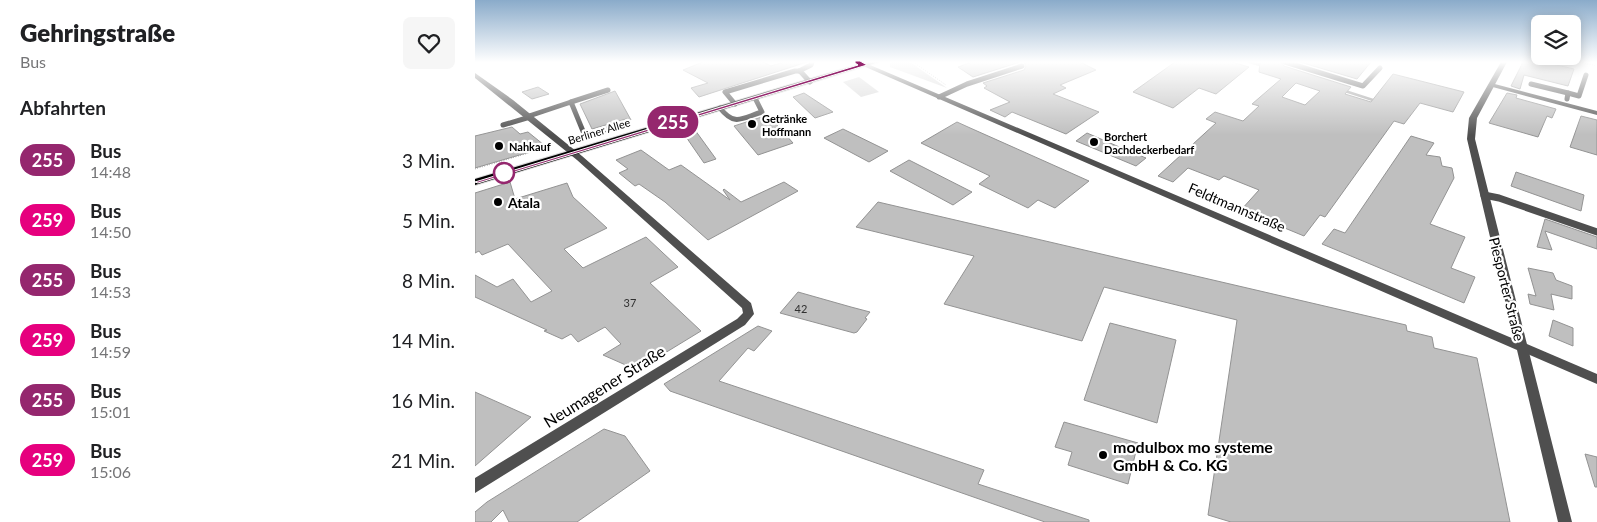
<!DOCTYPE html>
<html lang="de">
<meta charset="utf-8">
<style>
:root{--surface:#fff;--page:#f6f6f6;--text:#202124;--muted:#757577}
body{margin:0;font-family:Lato,sans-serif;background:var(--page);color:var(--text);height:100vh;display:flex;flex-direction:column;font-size:19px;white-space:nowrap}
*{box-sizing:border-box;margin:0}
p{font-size:16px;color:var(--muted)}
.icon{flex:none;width:28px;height:28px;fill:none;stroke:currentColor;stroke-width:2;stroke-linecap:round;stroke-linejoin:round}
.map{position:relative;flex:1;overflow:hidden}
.drawer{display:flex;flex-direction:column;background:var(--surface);width:475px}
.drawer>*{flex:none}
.badge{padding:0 10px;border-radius:16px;font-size:18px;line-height:32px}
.controls{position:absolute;left:1056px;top:15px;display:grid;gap:10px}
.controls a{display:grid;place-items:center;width:50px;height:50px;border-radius:8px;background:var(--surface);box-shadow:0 2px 12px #0003;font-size:25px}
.map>.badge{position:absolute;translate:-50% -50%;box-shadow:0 0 0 2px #fff}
h2{padding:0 20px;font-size:19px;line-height:45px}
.round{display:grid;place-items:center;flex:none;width:52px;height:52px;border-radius:8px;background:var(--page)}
.summary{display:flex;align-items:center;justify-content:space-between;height:85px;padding:0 20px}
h1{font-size:24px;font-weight:800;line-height:38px}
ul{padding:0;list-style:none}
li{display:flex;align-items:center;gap:15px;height:60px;padding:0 20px}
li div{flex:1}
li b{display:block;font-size:19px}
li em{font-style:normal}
li .badge{min-width:55px;font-weight:700;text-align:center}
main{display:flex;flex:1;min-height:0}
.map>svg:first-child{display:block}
.green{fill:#d6d6d6}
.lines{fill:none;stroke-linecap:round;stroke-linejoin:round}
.stream{stroke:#9d9d9d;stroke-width:2.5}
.building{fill:#bfbfbf;stroke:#939393;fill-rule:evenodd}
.primary-casing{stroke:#dbdbdb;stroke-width:2}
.path{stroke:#717171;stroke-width:1;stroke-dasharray:0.5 2;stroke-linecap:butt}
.service-far1{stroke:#4f4f4f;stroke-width:5}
.service{stroke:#4f4f4f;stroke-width:7}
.minor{fill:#4f4f4f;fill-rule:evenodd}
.tertiary{fill:#4f4f4f;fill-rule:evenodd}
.primary{fill:#000;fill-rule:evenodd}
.line{fill:#95276e;stroke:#fff}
.poi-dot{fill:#000;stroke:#fff;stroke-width:2}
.stop-dot{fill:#fff;stroke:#95276e;stroke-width:2.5}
.labels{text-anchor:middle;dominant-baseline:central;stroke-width:4.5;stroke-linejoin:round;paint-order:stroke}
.far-poi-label{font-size:11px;font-weight:bold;fill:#000;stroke:#fff;text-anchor:start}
.far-street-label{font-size:11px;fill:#000;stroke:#fff}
.number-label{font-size:11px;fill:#303030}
.poi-label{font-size:14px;font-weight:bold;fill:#000;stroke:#fff;text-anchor:start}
.street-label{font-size:14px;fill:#000;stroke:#fff}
.near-street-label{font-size:16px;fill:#000;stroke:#fff}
.near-poi-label{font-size:16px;font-weight:bold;fill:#000;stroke:#fff;text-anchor:start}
</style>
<main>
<section class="drawer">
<div class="summary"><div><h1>Gehringstraße</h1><p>Bus</p></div><a class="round"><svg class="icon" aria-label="heart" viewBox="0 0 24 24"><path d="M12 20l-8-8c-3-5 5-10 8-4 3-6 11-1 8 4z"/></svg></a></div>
<h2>Abfahrten</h2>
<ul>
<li><span class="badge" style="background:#95276e;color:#fff">255</span><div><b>Bus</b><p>14:48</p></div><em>3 Min.</em></li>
<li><span class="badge" style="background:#e6007e;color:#fff">259</span><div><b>Bus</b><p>14:50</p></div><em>5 Min.</em></li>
<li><span class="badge" style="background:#95276e;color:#fff">255</span><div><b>Bus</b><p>14:53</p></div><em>8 Min.</em></li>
<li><span class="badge" style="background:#e6007e;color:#fff">259</span><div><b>Bus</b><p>14:59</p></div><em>14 Min.</em></li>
<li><span class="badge" style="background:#95276e;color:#fff">255</span><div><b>Bus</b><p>15:01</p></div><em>16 Min.</em></li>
<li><span class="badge" style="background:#e6007e;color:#fff">259</span><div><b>Bus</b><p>15:06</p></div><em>21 Min.</em></li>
</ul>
</section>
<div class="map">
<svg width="1122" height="522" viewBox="0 0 1122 522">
<rect width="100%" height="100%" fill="#fff"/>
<g class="green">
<polygon points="418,62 435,62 472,88 415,67 415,63"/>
<polygon points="384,77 404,92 386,97 368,82"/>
</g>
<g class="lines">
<g class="stream">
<polyline points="774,62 789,66"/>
<polyline points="867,90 901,101"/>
</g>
</g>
<g class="building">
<polygon points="228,62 288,62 296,66 309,62 332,62 224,97 216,88 233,83 208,70"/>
<polygon points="497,62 545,62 498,77 483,67"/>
<polygon points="549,62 605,62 621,70 585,85 591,88 578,94 624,112 591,134 537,112 530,117 515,110 535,102 509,88 512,86 508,83 549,70 551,66"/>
<polygon points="700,62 757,62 774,67 741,94 724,88 698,108 658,92"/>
<path d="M785,62H806L809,66L876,87L870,94L896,102L918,74L989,92L978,112L945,103L929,124L919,121L850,217L845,215L829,236L766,210L784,190L749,176L744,180L713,168L698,182L683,176L741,123L731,119L740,112L768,121L784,106L777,104L806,79L784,72ZM821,83L845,91L830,105L807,97Z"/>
<polygon points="825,62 896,62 882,79"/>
<polygon points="1048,62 1068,62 1099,69 1093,86 1049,75 1045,89 1036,86"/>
<polygon points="63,87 74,94 57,99 47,92"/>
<polygon points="140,91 156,120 151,119 117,129 105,104"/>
<polygon points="329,93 358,112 340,118 318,97"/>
<polygon points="1032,93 1042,95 1041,98 1081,109 1077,118 1072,116 1063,137 1014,123"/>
<polygon points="293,115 318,143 283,155 259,126"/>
<polygon points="1106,116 1122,120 1122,155 1095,147"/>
<polygon points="482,122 493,127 614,181 580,208 563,200 553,208 504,184 515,176 446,143"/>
<polygon points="37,127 45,134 53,132 69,145 65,147 65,149 0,168 0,136"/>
<polygon points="368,129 413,151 394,162 349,138"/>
<polygon points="220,130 241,159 229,163 209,134"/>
<polygon points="612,133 642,146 671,158 661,166 601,141"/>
<polygon points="936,136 959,143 951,155 965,157 967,166 977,168 979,178 955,224 990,237 976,268 1000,277 989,303 847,244 859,229 870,233"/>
<polygon points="166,150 194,170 206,165 255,200 248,190 249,189 266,202 309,182 323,191 233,240 190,202 164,184 160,186 144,173 153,169 141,160"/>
<polygon points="434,160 497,192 478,205 415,171"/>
<polygon points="1041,172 1109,195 1106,211 1036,186"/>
<polygon points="35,182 40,199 92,183 98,197 132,228 89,249 108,268 171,237 203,267 175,283 226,331 162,370 128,355 146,344 130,327 103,342 96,334 87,339 69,331 72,330 0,297 0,275 22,287 38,279 56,302 77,291 33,244 7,255 4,251 0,253 0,193"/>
<polygon points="403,202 931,325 932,331 957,337 959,348 1002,358 1035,522 756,522 733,515 762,320 629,287 607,341 469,304 499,256 381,227"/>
<polygon points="1070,219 1122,237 1122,249 1070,231 1077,250 1062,247"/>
<polygon points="1053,268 1078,273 1081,280 1097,286 1097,299 1076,294 1079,310 1055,304 1053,294 1061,296"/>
<polygon points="323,292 376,307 395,312 390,318 392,319 382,332 379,333 305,313"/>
<polygon points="1078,320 1098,328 1098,346 1074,336"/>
<polygon points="635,323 701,340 682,423 609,400"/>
<polygon points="283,326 297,331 279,351 273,348 244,381 509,470 503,484 614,520 614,522 570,522 195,391 189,384"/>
<polygon points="0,392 56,417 0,466"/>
<polygon points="589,422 663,443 653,484 593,465 597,452 580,447"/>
<polygon points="129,429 150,436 175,471 102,522 34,522 28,510 16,522 0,522 0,512 12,502"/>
<polygon points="1110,454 1122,457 1122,487 1120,487"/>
</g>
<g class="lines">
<defs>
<polygon id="primary" points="391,62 404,62 0,185 0,179"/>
</defs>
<use href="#primary" class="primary-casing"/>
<g class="path">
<polyline points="438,62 471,85"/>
<polyline points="1105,62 1122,66"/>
<polyline points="0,169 74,147"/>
</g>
<g class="service-far1">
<polyline points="810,62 888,86 905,68"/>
<polyline points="324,71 336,65 337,62"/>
<polyline points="1056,84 1093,93 1092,99"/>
<polyline points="1093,93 1104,96 1111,75"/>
<polyline points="464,97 492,84 547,66"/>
<polyline points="96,102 133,90"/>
<polyline points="260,104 250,92 320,71 325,71 335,82"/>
<path d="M245,108C260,127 267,118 287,112L280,98"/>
<polyline points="54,116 96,102 110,136 152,123"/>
<polyline points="28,125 55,117"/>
</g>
<polyline class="service" points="1009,195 1024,198 1122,232"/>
<g class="minor">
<polygon points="0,73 38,100 107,156 276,303 279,314 270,325 0,493 0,478 262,319 268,313 267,308 102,160 0,78"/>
<polygon points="1016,83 1122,111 1122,115 1014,86 1014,84"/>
<polygon points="1047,342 1122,374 1122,384 1043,350 1041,347 1043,344"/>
</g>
<polygon class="tertiary" points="379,62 388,62 1039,339 992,139 994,118 1026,62 1032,62 1002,118 1000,139 1097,522 1083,522 1042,350"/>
<use href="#primary" class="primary"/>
</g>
<linearGradient id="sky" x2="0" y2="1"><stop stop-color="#8aabca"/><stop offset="0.46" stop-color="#fff"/><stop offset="1" stop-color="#fff" stop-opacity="0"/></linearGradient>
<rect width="1122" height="135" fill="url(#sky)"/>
<polygon class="line" points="380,61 385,61 392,65 3,183 0,182 383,65 380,63"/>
<g class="poi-dot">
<circle cx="277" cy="124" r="5"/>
<circle cx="619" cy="142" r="5"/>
<circle cx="24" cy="146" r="5"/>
<circle cx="23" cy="202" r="5"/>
<circle cx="628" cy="455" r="5"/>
</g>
<circle class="stop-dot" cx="29" cy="173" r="10"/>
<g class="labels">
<g class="far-poi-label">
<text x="287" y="118">Getränke<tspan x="287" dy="13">Hoffmann</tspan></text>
<text x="629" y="136">Borchert<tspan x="629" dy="13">Dachdeckerbedarf</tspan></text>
<text x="34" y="146">Nahkauf</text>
</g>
<g class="far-street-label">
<text transform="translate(124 131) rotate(-17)">Berliner Allee</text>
</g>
<g class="number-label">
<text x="155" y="302">37</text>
<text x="326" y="308">42</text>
</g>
<g class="poi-label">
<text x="33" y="202">Atala</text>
</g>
<g class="street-label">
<text transform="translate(762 207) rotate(23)">Feldtmannstraße</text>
<text transform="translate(1032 289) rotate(76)">Piesporter Straße</text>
</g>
<g class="near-street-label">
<text transform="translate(129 386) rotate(-32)">Neumagener Straße</text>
</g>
<g class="near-poi-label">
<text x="638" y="446">modulbox mo systeme<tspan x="638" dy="18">GmbH &amp; Co. KG</tspan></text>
</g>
</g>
</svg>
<div class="controls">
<a><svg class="icon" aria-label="layers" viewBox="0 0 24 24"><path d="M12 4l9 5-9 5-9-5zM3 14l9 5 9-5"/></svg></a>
</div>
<b class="badge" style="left:198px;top:122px;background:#95276e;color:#fff">255</b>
</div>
</main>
